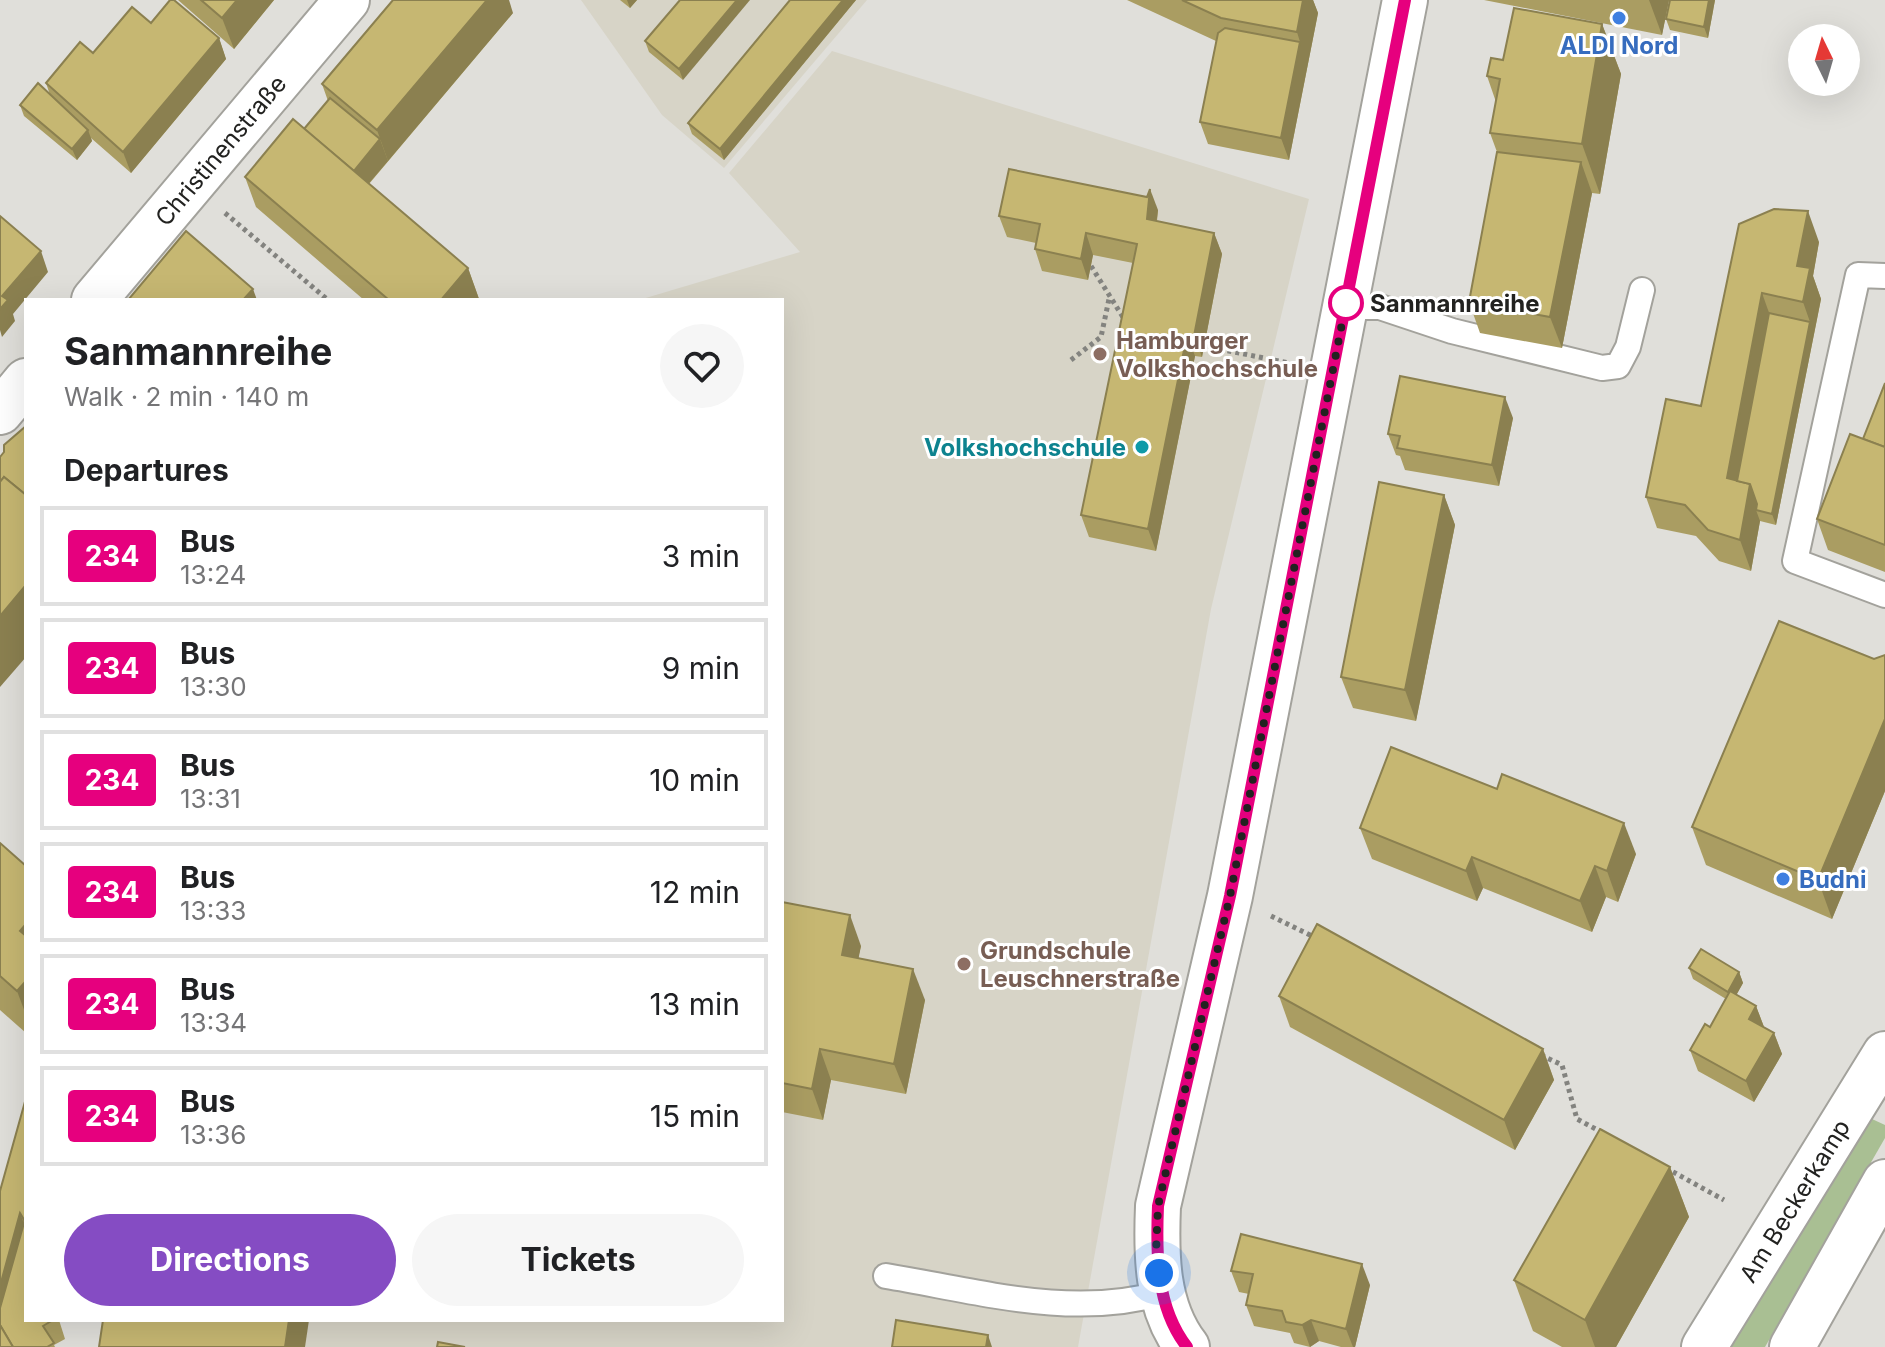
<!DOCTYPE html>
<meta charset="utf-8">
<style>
:root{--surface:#fff;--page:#f6f6f6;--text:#202124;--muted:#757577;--line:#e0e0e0;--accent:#854cc3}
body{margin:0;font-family:Inter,sans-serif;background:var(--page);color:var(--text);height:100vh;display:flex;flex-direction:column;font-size:30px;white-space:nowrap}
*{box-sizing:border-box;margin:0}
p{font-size:26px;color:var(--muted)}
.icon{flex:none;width:44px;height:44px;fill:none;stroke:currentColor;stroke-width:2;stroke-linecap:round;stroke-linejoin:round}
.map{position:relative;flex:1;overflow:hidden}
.side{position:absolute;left:24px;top:298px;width:760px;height:1024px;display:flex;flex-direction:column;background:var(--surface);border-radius:0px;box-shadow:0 8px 32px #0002}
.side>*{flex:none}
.badge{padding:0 16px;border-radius:6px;font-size:28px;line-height:52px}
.needle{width:52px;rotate:355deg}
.buttons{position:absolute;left:1788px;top:24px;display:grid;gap:16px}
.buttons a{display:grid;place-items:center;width:72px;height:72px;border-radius:50%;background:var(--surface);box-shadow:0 8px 32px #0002;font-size:40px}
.you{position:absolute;width:40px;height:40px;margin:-20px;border:6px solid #fff;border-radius:50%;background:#1a73e8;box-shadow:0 0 0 12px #1a73e833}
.map>.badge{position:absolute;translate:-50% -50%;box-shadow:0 0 0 4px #fff}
h2{padding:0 40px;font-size:30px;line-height:72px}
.round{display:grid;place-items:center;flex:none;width:84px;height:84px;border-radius:42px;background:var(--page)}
.overview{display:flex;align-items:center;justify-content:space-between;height:136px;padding:0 40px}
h1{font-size:38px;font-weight:700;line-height:60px}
.action{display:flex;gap:16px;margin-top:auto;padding:16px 40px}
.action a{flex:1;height:92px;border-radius:48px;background:var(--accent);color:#fff;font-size:32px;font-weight:700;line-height:92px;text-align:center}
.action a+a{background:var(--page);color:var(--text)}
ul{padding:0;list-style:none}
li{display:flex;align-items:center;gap:24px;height:100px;margin:0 16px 12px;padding:0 24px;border:4px solid var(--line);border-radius:0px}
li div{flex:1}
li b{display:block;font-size:30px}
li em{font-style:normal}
li .badge{min-width:88px;font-weight:700;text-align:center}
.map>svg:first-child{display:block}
.built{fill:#d7d4c7}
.green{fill:#a9bf93}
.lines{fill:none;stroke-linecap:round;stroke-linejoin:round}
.lane-casing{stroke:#a3a29c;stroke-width:28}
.street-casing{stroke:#a3a29c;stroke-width:48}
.secondary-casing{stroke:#a3a29c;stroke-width:48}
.path{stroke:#83837f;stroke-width:5;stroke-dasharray:4 4;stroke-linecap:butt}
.lane{stroke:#fff;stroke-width:24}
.street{stroke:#fff;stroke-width:44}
.secondary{stroke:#fff;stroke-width:44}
.wall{fill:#aa9d62}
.shaded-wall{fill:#8b8050}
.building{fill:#c6b772;stroke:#8b8050;stroke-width:2}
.line-casing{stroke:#fff;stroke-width:18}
.line{stroke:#e6007e;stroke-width:12}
.walk{stroke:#222220;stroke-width:8;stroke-dasharray:0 14.4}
.shop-dot{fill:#3f7fe0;stroke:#fff;stroke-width:3}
.stop-dot{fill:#fff;stroke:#e6007e;stroke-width:4}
.education-dot{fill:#8d6e63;stroke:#fff;stroke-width:3}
.culture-dot{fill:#0f9aa8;stroke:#fff;stroke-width:3}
.labels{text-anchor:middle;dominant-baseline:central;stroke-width:6;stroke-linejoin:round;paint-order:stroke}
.shop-label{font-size:24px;font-weight:bold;fill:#366cbe;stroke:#fff}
.street-label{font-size:24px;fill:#222220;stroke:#fff}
.stop-label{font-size:24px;font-weight:bold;fill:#222220;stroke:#fff;text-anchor:start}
.education-label{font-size:24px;font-weight:bold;fill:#785e54;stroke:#fff;text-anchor:start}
.culture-label{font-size:24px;font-weight:bold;fill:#0d838f;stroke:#fff;text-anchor:end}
</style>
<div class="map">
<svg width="1885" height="1347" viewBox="0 0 1885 1347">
<rect width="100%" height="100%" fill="#e0dfda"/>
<g class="built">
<polygon points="581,0 867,0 724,168 662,115"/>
<polygon points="832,51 1309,199 1211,609 1078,1347 104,1347 108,1320 782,1320 782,300 639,300 800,252 729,173"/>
</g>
<polygon class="green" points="1872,1119 1885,1125 1885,1138 1765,1347 1728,1347 1866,1123"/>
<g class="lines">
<defs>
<g id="lane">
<polyline points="1885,276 1858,275 1795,561 1885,595"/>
<polyline points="1345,307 1380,307 1452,331 1602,368 1618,366 1628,347 1642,290"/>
<path d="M886,1276C977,1291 1072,1319 1162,1293"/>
</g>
<g id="street">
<path id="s1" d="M94,300L347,0"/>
<polyline points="0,412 26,381"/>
<path d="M1187,1347C1156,1307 1156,1254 1158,1206L1230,896L1405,0"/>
</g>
<g id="secondary">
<path id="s2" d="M1704,1347L1885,1054"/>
<polyline points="1792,1347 1885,1182"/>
</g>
</defs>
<use href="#lane" class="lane-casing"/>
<use href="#street" class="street-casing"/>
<use href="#secondary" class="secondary-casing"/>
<g class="path">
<polyline points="225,213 328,300"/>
<polyline points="1091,266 1126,322"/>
<polyline points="1204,346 1289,363"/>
<polyline points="1071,360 1101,337 1109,299"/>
<polyline points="1271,916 1316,938"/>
<polyline points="1541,1055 1562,1065 1577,1119 1605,1134"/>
<polyline points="1666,1168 1724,1200"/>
</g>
<use href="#lane" class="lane"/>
<use href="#street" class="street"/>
<use href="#secondary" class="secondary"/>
</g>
<g class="wall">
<polygon points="178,0 274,0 234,49"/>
<polygon points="620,0 637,0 630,8"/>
<polygon points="680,0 683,80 649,52 645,41"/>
<polygon points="790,0 856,0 724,160 692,134 688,123"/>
<polygon points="1127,0 1313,0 1318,13 1289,160 1208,144 1200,122 1216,41"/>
<polygon points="1484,0 1669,0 1662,35"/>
<polygon points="1670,0 1715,0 1708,38 1670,30 1666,19"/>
<polygon points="513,13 369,184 468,268 479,299 478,300 364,300 256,207 245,177 304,129 328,101 322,84"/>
<polygon points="151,23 219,38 226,59 131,173 91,138 92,141 77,160 24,116 20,105 50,95 46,83 93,53"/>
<polygon points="1602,24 1621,74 1600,194 1592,193 1562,348 1480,333 1469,302 1497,152 1490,133 1496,102 1487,76 1503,60"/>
<polygon points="1158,210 1157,221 1214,233 1222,254 1202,357 1195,356 1156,551 1089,537 1081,515 1133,263 1093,255 1088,280 1042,271 1035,249 1036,243 1007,237 999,216"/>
<polygon points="1739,224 1819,242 1813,276 1821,299 1776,525 1760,521 1751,571 1719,561 1696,536 1657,528 1646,497 1701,406"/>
<polygon points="1885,383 1885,572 1828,550 1817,519 1863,439"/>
<polygon points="1513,418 1499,486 1405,470 1400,456 1396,455 1388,434"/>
<polygon points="1444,495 1455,525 1416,721 1353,708 1341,677"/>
<polygon points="1885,791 1832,919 1706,865 1692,827"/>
<polygon points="1360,828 1636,854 1618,902 1606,897 1592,932 1483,888 1477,901 1372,859"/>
<polygon points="0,843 26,866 26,1033 0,1010"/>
<polygon points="782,902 861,946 858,958 925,1000 906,1094 831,1080 823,1120 782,1112"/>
<polygon points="1689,968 1739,972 1743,983 1736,995 1756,1006 1764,1027 1774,1033 1782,1054 1754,1102 1698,1071 1690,1050 1710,1027 1726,999 1693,979"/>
<polygon points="1279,996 1543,1049 1554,1080 1515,1150 1290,1027"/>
<polygon points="26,1098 26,1320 59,1320 65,1339 54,1345 55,1347 0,1347"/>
<polygon points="1670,1167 1689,1217 1616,1347 1562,1347 1533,1331 1514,1280"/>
<polygon points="1231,1271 1370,1285 1355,1347 1341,1347 1319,1341 1310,1347 1294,1343 1290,1333 1254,1326 1246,1305 1249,1294 1239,1292"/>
</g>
<g class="shaded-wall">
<polygon points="237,0 274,0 234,49 222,18"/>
<polygon points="487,0 509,0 513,13 388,161 377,130"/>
<polygon points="627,0 637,0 630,8"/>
<polygon points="737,0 750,0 683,80 679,69"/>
<polygon points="843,0 856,0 724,160 720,149"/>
<polygon points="1303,0 1313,0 1318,13 1289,160 1281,138 1300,42 1297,32"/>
<polygon points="1649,0 1669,0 1662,35"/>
<polygon points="1709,0 1715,0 1708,38 1704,27"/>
<polygon points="1602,24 1621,74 1600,194 1582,144"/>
<polygon points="219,38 226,59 131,173 123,152"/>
<polygon points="88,130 92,141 77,160 72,149"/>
<polygon points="380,139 388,161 358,196 350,175"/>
<polygon points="1581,162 1592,193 1562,348 1550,317"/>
<polygon points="1150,189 1158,210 1154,241 1147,219"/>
<polygon points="1808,211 1819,242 1813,276 1821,299 1776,525 1772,514 1810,322 1803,302 1797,266"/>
<polygon points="1086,233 1093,255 1088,280 1081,259"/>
<polygon points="1214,233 1222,254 1202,357 1194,336"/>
<polygon points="41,251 48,272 13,314 15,321 2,337 0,330 0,309 2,296"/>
<polygon points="468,268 479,299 478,300 441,300"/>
<polygon points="253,289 257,300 243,300"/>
<polygon points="1762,293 1773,324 1740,499 1727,478"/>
<polygon points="1187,335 1195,356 1156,551 1148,529"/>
<polygon points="1505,397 1513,418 1499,486 1492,465"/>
<polygon points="1750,484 1760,511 1756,510 1760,521 1751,571 1740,540"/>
<polygon points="1444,495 1455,525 1416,721 1405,690"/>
<polygon points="26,585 26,657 0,687 0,616"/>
<polygon points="1885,719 1885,791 1832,919 1818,880"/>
<polygon points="1624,823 1636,854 1618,902 1607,871"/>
<polygon points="1472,857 1483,888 1477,901 1466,871"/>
<polygon points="1595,866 1606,897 1592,932 1580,901"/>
<polygon points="850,915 861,946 853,986 842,955"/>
<polygon points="26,924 26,947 20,931"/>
<polygon points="913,969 925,1000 906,1094 894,1064"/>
<polygon points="1739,972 1743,983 1732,1003 1728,992"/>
<polygon points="26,981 26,1015 17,991"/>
<polygon points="1756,1006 1764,1027 1749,1019"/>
<polygon points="1774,1033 1782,1054 1754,1102 1746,1081"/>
<polygon points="820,1049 831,1080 823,1120 812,1089"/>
<polygon points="1543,1049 1554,1080 1515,1150 1504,1120"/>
<polygon points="1670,1167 1689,1217 1616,1347 1595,1347 1585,1320"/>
<polygon points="20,1213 26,1229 0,1329 0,1286"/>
<polygon points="1362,1264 1370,1285 1355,1347 1353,1347 1346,1329"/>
<polygon points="289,1320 309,1320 305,1347 285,1347"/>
<polygon points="1311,1320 1319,1341 1310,1347 1302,1325"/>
<polygon points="988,1335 992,1347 986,1347"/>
</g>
<g class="building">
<polygon points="170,0 174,0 219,38 123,152 46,83 80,42 93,53 132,7 151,23"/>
<polygon points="201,0 237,0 222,18"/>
<polygon points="393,0 487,0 377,130 322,84"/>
<polygon points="680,0 737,0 679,69 645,41"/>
<polygon points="790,0 843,0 720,149 688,123"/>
<polygon points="1182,0 1303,0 1297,32 1221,18"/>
<polygon points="1670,0 1709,0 1704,27 1666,19"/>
<polygon points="1514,8 1602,24 1582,144 1490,133 1500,79 1487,76 1491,58 1503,60"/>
<polygon points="1225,28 1300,42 1281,138 1200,122 1218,33"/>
<polygon points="38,83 88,130 72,149 20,105"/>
<polygon points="330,98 380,139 354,171 304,129"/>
<polygon points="293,119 468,268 441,300 389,300 245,177"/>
<polygon points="1497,152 1581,162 1550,317 1469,302"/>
<polygon points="1009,169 1147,197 1150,189 1147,219 1214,233 1194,336 1187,335 1148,529 1081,515 1137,244 1086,233 1081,259 1035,249 1040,224 999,216"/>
<polygon points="1774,209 1808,211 1797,266 1810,268 1803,302 1762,293 1727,478 1750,484 1740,540 1708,530 1685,505 1646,497 1666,399 1701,406 1739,224"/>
<polygon points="0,216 41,251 2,296 8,300 0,309"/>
<polygon points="186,231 253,289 243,300 128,300"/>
<polygon points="1769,313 1810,322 1772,514 1756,510 1757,504 1750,484 1737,481"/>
<polygon points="1400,376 1505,397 1492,465 1397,448 1400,436 1388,434"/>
<polygon points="1885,383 1885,447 1863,439"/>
<polygon points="26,426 26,495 4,477 0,482 0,457 4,452 4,445"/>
<polygon points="1850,434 1885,447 1885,545 1817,519"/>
<polygon points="4,477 26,495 26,585 0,616 0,482"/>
<polygon points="1379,482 1444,495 1405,690 1341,677"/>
<polygon points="1779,621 1874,659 1885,655 1885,719 1818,880 1692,827"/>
<polygon points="1391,747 1497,789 1502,774 1624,823 1607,871 1595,866 1580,901 1472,857 1466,871 1360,828"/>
<polygon points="0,843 26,866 26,924 20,931 26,936 26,981 17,991 0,976"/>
<polygon points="782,902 850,915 842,955 913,969 894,1064 820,1049 812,1089 782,1083"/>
<polygon points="1317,924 1543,1049 1504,1120 1279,996"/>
<polygon points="1701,949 1739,972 1728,992 1689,968"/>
<polygon points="1730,991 1756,1006 1749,1019 1774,1033 1746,1081 1690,1050 1705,1024 1710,1027"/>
<polygon points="26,1098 26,1223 20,1213 0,1286 0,1191"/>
<polygon points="1600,1129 1670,1167 1585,1320 1514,1280"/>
<polygon points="24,1223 26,1227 26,1320 53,1320 43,1326 54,1343 47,1347 13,1347 0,1325 0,1308"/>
<polygon points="1241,1234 1362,1264 1346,1329 1311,1320 1302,1325 1286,1322 1282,1311 1246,1305 1253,1274 1231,1271"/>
<polygon points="103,1320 289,1320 285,1347 99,1347"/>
<polygon points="896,1320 988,1335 986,1347 892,1347"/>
<polygon points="0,1325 13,1347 0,1347"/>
<polygon points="438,1342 465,1347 437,1347"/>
</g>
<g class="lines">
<defs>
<path id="line" d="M1187,1347C1156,1307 1156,1254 1158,1206L1230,896L1405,0"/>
</defs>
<use href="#line" class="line-casing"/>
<use href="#line" class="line"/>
<polyline class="walk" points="1159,1273 1156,1253 1158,1206 1230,896 1346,303"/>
</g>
<g class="shop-dot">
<circle cx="1619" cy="18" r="8"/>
<circle cx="1783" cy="879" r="8"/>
</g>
<circle class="stop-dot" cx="1346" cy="303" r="16"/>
<g class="education-dot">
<circle cx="1100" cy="354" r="8"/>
<circle cx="964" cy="964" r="8"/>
</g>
<circle class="culture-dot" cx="1142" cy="447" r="8"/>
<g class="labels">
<g class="shop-label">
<text x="1619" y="45">ALDI Nord</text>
<text x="1799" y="879" text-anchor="start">Budni</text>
</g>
<g class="street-label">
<text stroke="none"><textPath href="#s1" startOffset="196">Christinenstraße</textPath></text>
<text stroke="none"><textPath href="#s2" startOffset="172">Am Beckerkamp</textPath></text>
</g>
<g class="stop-label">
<text x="1370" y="303">Sanmannreihe</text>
</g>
<g class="education-label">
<text x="1116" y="340">Hamburger<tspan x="1116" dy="28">Volkshochschule</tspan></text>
<text x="980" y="950">Grundschule<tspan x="980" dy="28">Leuschnerstraße</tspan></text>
</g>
<g class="culture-label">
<text x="1126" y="447">Volkshochschule</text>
</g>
</g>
</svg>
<div class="buttons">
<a><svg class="needle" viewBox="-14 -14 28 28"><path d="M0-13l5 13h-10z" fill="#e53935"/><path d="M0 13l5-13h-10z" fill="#757577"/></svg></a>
</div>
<div class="you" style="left:1159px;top:1273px"></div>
<section class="side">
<div class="overview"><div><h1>Sanmannreihe</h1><p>Walk · 2 min · 140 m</p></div><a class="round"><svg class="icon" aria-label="heart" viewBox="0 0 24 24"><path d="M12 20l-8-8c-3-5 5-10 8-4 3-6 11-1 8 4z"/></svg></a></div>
<h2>Departures</h2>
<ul>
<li><span class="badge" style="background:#e6007e;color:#fff">234</span><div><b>Bus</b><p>13:24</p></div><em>3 min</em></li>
<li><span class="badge" style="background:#e6007e;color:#fff">234</span><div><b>Bus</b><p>13:30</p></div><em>9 min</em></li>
<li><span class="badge" style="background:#e6007e;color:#fff">234</span><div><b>Bus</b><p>13:31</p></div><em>10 min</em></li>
<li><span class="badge" style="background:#e6007e;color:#fff">234</span><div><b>Bus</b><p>13:33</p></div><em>12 min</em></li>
<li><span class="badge" style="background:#e6007e;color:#fff">234</span><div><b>Bus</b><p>13:34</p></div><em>13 min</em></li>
<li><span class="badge" style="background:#e6007e;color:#fff">234</span><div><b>Bus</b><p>13:36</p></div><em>15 min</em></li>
</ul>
<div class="action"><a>Directions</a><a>Tickets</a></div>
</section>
</div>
